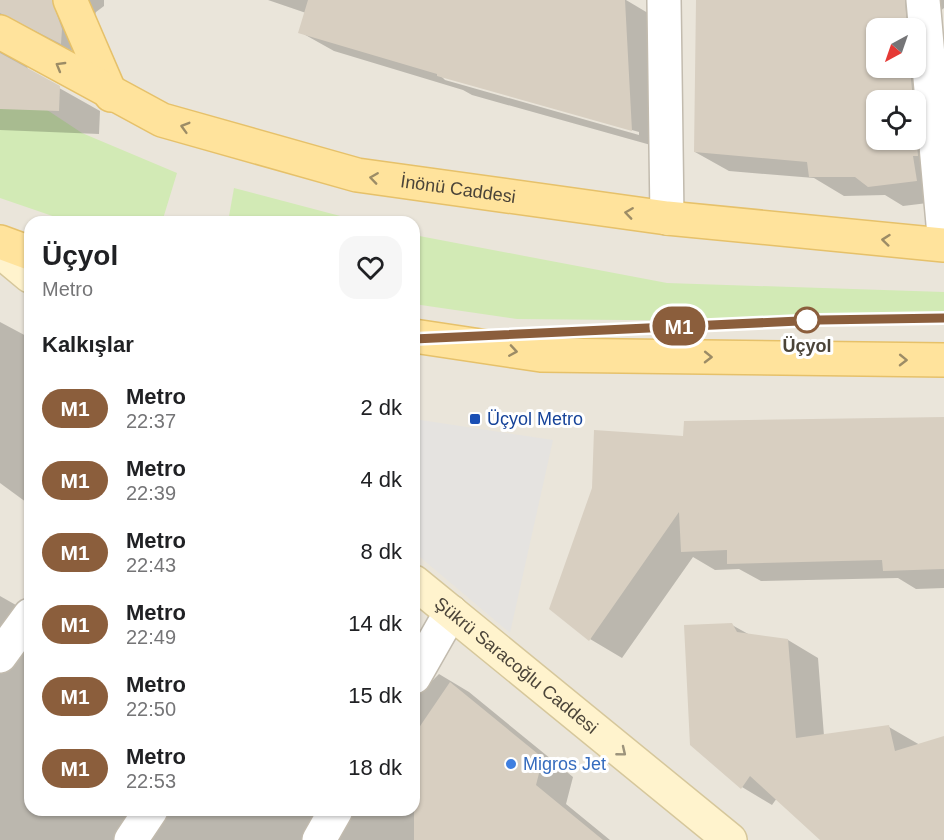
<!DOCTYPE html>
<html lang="tr">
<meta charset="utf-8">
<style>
:root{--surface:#fff;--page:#f6f6f6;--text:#202124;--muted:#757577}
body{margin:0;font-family:Helvetica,sans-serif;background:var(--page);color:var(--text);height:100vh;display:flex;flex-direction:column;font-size:22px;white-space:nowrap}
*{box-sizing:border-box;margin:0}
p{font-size:20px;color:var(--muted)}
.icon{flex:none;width:33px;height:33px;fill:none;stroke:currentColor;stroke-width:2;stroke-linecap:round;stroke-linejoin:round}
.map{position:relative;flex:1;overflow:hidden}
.details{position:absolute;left:24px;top:216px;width:396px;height:600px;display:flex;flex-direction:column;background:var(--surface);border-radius:18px;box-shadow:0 2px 4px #0004}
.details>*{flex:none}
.badge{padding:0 12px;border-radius:20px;font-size:21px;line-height:39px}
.needle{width:39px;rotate:220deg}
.controls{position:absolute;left:866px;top:18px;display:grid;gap:12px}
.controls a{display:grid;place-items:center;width:60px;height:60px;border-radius:12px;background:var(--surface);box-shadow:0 2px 4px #0004;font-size:30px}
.map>.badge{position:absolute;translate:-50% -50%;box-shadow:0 0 0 3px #fff}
h2{padding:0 18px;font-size:22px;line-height:54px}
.round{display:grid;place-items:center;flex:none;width:63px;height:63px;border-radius:18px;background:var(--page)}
.head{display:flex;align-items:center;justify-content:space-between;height:102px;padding:0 18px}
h1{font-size:28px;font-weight:800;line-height:45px}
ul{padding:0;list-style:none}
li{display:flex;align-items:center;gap:18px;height:72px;padding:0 18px}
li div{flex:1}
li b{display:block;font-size:22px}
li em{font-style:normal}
li .badge{min-width:66px;font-weight:700;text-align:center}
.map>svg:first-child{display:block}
.residential{fill:#eae5da;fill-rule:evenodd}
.green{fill:#d2eab5}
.parking{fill:#e5e3e0}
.shadow{fill:#0003;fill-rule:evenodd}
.building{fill:#d8cfc1}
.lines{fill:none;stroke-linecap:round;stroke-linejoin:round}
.street-casing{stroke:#c2bbae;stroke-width:36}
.secondary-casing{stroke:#d6c79b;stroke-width:36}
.primary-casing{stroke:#e6c16a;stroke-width:36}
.street{stroke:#fff;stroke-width:33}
.secondary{stroke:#fff3cd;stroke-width:33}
.primary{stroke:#ffe39c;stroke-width:33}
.oneway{stroke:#9c8c66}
.oneway2{stroke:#9c937c}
.line-casing{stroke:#fff;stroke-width:14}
.line{stroke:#8b5e3c;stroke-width:9}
.stop-dot{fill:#fff;stroke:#8b5e3c;stroke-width:3}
.transit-dot{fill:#1a4fb4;stroke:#fff;stroke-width:2}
.shop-dot{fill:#3f7fe0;stroke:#fff;stroke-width:2}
.labels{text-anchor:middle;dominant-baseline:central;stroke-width:6;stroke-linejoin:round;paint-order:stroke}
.street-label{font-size:18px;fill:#4b4439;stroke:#fff}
.stop-label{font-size:18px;font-weight:bold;fill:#4b4439;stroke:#fff}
.transit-label{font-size:18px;fill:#164399;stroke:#fff;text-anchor:start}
.shop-label{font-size:18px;fill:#366cbe;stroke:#fff;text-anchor:start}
</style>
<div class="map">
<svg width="944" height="840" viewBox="0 0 944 840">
<rect width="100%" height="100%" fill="#f6f3ec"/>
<path class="residential" d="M0,0H944V840H0ZM876,28H915V68H876ZM876,100H915V140H876ZM30,222H414V810H30Z"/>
<g class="green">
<polygon points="0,79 82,133 177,173 162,222 70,222 0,198"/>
<polygon points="234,188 363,222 228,222"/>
<polygon points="414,235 667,283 944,292 944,323 517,319 414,304"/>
</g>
<polygon class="parking" points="414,419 553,440 510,633 414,552"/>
<g class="shadow">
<polygon points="0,0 104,0 104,6 96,12 92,23 102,66 42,36 31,39 22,56 29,71 100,111 99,134 0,130"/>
<path d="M268,0H626L658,19L665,149L472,95L463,90L334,51L300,32L306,13ZM441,76L639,132V135L445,80Z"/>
<path d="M698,0H944V8L939,12L944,201L903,206L885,195L844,196L814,178L729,171L695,152ZM876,28H915V68H876ZM876,100H915V140H876Z"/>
<polygon points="0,322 30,338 30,505 0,483"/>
<polygon points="944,419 944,588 916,589 898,578 761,581 739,569 715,570 693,557 622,658 590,639 684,438"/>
<polygon points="0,596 30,613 30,810 414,810 414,642 441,662 432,681 439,674 469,692 573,777 566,804 610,840 0,840"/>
<polygon points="732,625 750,635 788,640 818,658 824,736 889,727 920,745 944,737 944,840 824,840 777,798 772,805 742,787"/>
</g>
<g class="building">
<polygon points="0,0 52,0 62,29 61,44 0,13"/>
<polygon points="308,0 625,0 632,131 437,76 437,74 298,33"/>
<polygon points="696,0 905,0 907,28 876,28 876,68 910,68 913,100 876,100 876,140 915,140 915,121 918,156 913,156 917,181 868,187 855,177 809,177 807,162 694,152"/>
<polygon points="0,53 60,86 59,111 0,109"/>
<polygon points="944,417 944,569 883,571 882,560 727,564 727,550 681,552 679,512 589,641 549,609 592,488 594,430 683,436 684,421"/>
<polygon points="732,623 737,632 788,639 796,738 889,725 895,751 944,736 944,840 820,840 750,776 741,789 690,745 684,625"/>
<polygon points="450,682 543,758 536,785 603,840 414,840 414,735"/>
</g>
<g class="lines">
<defs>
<g id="street">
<polyline points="664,0 667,218"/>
<polyline points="923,0 944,235"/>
<polyline points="0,656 30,615"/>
<polyline points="414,677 451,612"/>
<polyline points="131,840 151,810"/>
<polyline points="319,840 336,810"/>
</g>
<g id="secondary">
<polyline points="0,251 30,276"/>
<path id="s1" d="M414,582L730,840"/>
</g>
<g id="primary">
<polyline points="70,0 111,95"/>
<path id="s2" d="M0,32L162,120L357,175L667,218L944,245"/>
<polyline points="0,242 30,253"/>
<polyline points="414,336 541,355 944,360"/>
</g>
</defs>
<use href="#street" class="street-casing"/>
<use href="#secondary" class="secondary-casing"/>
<use href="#primary" class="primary-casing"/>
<use href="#street" class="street"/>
<use href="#secondary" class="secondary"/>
<use href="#primary" class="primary"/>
</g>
<defs><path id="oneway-chevron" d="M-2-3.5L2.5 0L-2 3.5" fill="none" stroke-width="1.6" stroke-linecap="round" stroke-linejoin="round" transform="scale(1.5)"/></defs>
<g class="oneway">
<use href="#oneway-chevron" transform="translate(60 66) rotate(-150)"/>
<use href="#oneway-chevron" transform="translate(185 127) rotate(-164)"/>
<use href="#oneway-chevron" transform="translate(374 178) rotate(-172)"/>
<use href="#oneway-chevron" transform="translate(629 213) rotate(-172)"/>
<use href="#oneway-chevron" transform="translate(886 240) rotate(-174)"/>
<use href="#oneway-chevron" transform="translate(513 351) rotate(9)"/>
<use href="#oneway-chevron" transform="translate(708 357) rotate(1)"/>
<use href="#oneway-chevron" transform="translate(903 360) rotate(1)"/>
</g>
<use class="oneway2" href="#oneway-chevron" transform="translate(622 752) rotate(39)"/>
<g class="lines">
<defs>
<polyline id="line" points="414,339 820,320 944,318"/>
</defs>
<use href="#line" class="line-casing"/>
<use href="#line" class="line"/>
</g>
<circle class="stop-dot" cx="807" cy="320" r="12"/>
<rect class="transit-dot" x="469" y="413" width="12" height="12" rx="3"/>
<circle class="shop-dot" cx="511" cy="764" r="6"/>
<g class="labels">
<g class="street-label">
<text stroke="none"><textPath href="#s2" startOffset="489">İnönü Caddesi</textPath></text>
<text stroke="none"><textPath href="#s1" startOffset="132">Şükrü Saracoğlu Caddesi</textPath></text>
</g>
<g class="stop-label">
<text x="807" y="346">Üçyol</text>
</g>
<g class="transit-label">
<text x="487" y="419">Üçyol Metro</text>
</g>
<g class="shop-label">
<text x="523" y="764">Migros Jet</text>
</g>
</g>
</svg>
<div class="controls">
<a><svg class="needle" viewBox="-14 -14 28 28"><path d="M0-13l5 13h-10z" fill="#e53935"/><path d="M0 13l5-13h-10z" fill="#757577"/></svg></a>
<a><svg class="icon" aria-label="locate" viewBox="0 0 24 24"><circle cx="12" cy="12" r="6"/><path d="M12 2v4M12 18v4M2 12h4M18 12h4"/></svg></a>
</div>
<b class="badge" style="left:679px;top:326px;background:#8b5e3c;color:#fff">M1</b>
<section class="details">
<div class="head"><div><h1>Üçyol</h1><p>Metro</p></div><a class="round"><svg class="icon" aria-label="heart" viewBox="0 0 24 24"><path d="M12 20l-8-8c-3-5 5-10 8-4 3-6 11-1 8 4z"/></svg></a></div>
<h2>Kalkışlar</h2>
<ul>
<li><span class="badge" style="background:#8b5e3c;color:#fff">M1</span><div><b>Metro</b><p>22:37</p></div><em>2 dk</em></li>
<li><span class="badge" style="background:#8b5e3c;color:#fff">M1</span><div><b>Metro</b><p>22:39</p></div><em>4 dk</em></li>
<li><span class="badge" style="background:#8b5e3c;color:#fff">M1</span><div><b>Metro</b><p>22:43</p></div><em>8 dk</em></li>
<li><span class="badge" style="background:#8b5e3c;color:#fff">M1</span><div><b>Metro</b><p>22:49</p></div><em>14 dk</em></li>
<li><span class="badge" style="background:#8b5e3c;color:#fff">M1</span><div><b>Metro</b><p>22:50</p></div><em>15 dk</em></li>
<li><span class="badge" style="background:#8b5e3c;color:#fff">M1</span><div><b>Metro</b><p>22:53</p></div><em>18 dk</em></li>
</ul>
</section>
</div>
